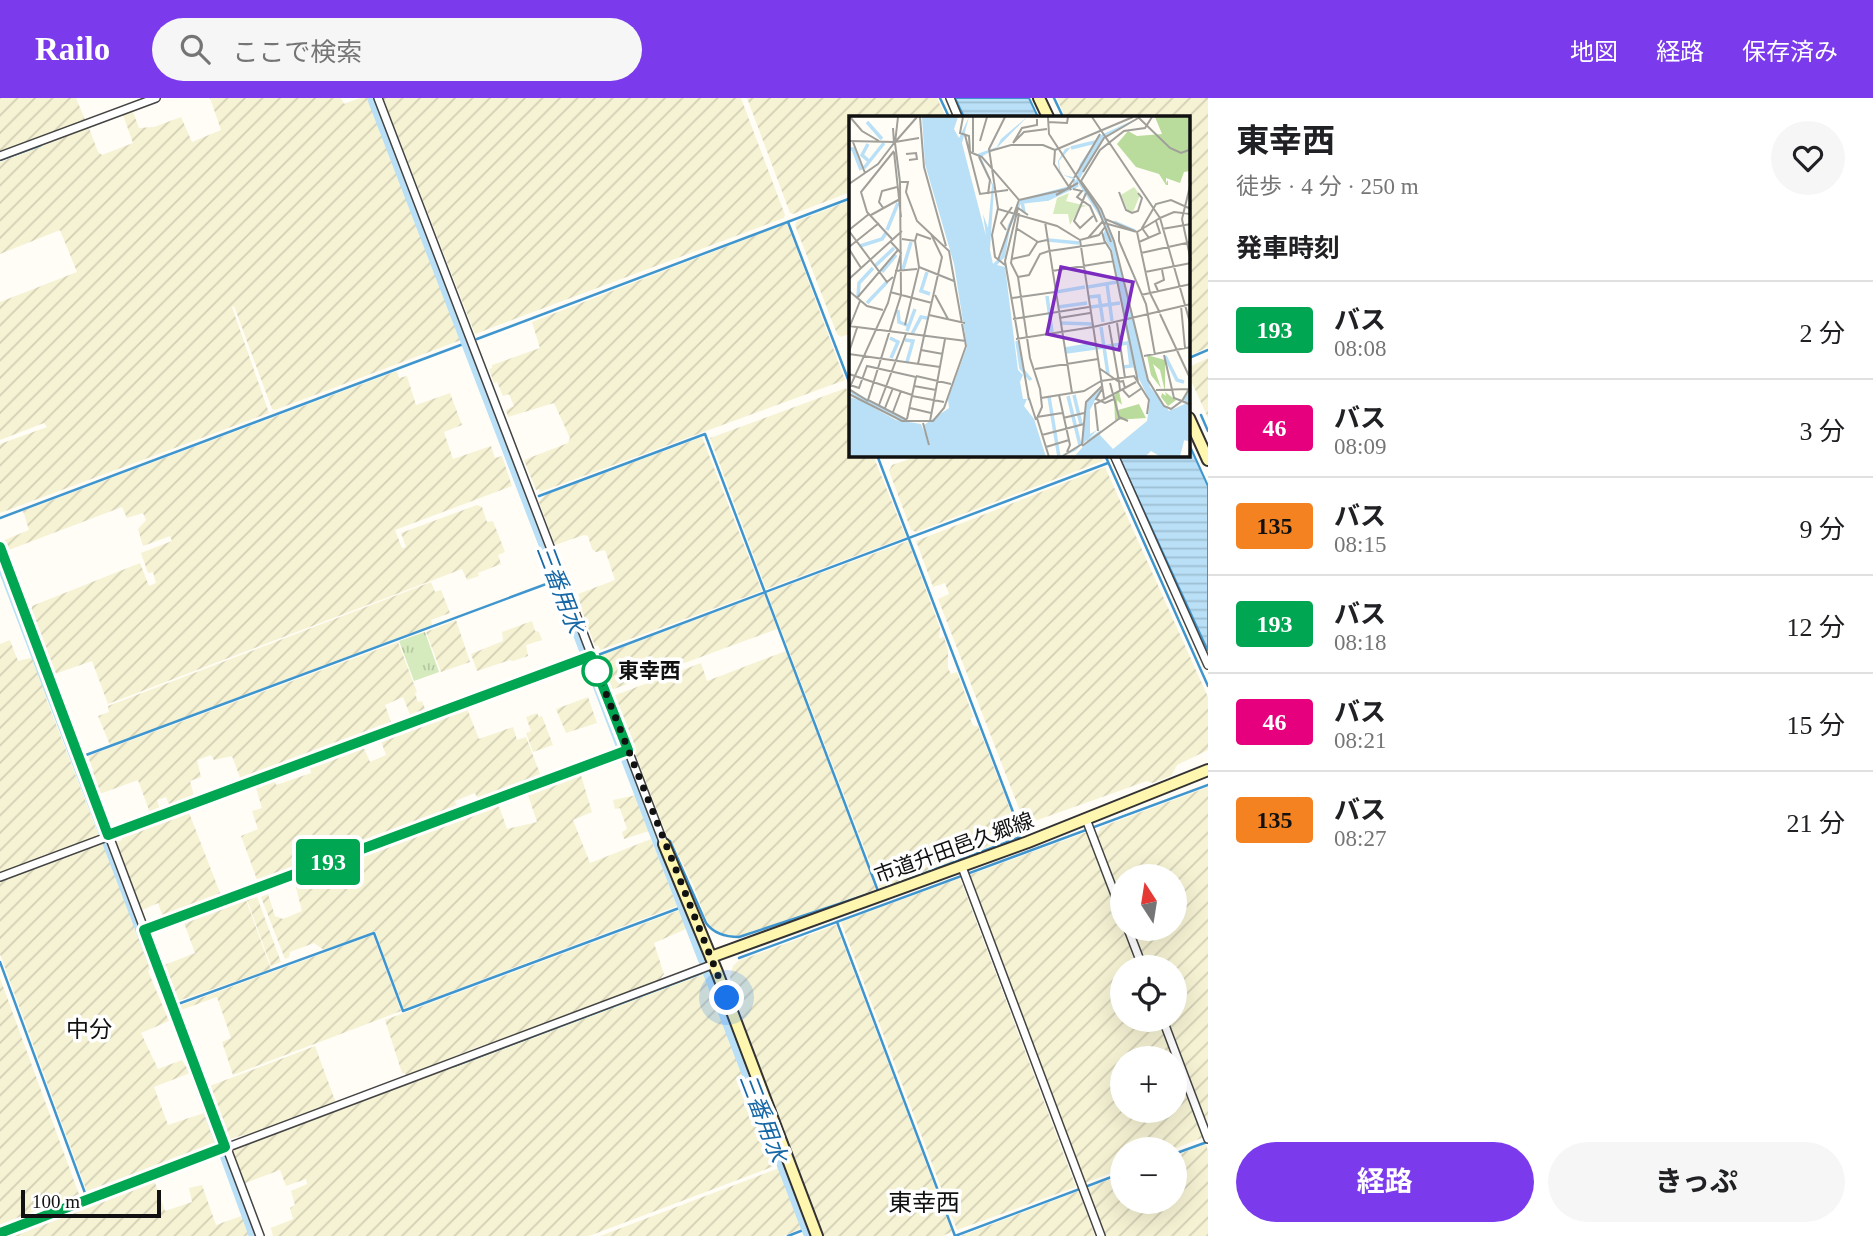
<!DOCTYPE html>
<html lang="ja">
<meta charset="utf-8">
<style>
:root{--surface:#fff;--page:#f6f6f6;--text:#202124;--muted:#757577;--line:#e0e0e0;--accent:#7c3aed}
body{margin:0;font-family:"Times New Roman","Noto Sans JP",serif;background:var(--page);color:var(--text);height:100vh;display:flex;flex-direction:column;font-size:26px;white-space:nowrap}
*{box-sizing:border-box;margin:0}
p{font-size:23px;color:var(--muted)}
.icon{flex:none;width:38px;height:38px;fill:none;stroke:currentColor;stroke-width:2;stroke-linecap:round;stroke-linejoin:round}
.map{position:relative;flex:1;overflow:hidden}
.panel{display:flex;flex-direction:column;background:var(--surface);width:665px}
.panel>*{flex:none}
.badge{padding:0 14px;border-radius:5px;font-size:24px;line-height:46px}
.needle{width:46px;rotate:348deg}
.fabs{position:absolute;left:1110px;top:766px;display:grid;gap:14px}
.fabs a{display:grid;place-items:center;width:77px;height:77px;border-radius:50%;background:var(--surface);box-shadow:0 7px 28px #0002;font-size:35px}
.scale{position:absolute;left:21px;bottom:18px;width:140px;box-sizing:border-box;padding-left:7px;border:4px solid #111;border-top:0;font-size:19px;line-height:24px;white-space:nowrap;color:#111;-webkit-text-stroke:5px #fff;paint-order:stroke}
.you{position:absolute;width:35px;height:35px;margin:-18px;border:5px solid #fff;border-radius:50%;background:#1a73e8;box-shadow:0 0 0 10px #1a73e833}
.map>.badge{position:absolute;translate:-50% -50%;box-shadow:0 0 0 4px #fff}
h2{padding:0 28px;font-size:26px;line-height:63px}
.round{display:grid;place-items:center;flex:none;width:74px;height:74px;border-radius:37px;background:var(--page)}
.head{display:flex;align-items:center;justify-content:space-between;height:119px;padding:0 28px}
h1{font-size:33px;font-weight:700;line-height:52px}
.cta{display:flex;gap:14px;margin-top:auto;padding:14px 28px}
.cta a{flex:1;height:80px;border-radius:42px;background:var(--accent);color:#fff;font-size:28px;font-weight:700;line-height:80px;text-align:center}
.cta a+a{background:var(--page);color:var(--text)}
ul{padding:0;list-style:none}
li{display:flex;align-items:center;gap:21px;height:98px;padding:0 28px;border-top:2px solid var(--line)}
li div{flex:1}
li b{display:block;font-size:26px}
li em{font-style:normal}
li .badge{min-width:77px;font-weight:700;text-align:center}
header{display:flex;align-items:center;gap:42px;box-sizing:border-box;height:98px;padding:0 35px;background:var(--accent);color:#fff}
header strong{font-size:33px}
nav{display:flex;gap:38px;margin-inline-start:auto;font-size:24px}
.search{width:490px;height:63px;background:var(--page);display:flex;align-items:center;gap:18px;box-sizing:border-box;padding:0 24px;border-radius:38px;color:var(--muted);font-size:26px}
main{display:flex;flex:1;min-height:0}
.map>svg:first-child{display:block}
.farmland{fill:url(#farmland-furrows)}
.grass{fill:url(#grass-tufts)}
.water{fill:url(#water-rules);stroke:#3f96cf;stroke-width:2}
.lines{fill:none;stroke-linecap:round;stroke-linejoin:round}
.stream{stroke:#3f96cf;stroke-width:2.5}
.canal{stroke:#b9e0f7;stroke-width:10}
.street-casing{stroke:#444;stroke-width:10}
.secondary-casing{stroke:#333;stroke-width:14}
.street{stroke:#fff;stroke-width:7}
.secondary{stroke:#fff6b0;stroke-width:10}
.line-casing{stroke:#fff;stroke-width:16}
.line{stroke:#00a651;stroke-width:10}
.walk{stroke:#111;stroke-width:7;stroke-dasharray:0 12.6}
.stop-dot{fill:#fff;stroke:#00a651;stroke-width:3.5}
.labels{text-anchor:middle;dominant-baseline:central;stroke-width:7;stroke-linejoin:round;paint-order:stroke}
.stop-label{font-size:21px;font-weight:bold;fill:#111;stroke:#fff;text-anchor:start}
.street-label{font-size:21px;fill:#111;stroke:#fff}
.water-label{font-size:23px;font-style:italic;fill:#1768a6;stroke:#fff}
.neighbourhood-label{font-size:23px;fill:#111;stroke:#fff}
.quarter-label{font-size:24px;fill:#111;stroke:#fff}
.inset-river{fill:none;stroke:#b9e0f7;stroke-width:3.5}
.inset-road{fill:none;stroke:#a09f9a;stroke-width:2}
.view{fill:#7b2cbf;fill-opacity:0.15;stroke:#7b2cbf;stroke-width:3.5}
.inset-edge{fill:none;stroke:#111;stroke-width:3.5}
</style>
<header>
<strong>Railo</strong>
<div class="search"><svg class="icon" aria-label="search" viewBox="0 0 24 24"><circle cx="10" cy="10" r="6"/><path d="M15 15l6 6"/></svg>ここで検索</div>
<nav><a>地図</a><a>経路</a><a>保存済み</a></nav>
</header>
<main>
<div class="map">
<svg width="1208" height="1138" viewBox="0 0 1208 1138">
<defs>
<pattern id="farmland-furrows" width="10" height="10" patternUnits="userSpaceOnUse" patternTransform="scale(1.75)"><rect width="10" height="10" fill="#f6f3d4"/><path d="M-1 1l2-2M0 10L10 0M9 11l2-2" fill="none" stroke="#d2cfb5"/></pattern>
<pattern id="grass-tufts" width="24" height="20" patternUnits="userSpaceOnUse" patternTransform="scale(1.75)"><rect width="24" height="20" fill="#d5ebbd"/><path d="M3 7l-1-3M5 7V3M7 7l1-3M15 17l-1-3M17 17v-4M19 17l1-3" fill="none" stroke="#b6c8a1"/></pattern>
<pattern id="water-rules" width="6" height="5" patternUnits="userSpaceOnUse" patternTransform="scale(1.75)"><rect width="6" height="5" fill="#b9e0f7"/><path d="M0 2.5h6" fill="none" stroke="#9ebfd3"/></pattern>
</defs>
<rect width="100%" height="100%" fill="#fffdf5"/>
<g class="farmland">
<polygon points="0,0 76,0 86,24 0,56"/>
<polygon points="210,0 341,0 344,6 360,0 369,0 461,242 275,312 272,311 234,208 232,209 269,315 0,415 0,346 47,329 44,325 0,342 0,204 77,174 60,132 0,156 0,64 89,30 98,54 102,57 133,45 123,17 133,14 139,30 154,29 181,19 192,44 221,32"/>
<polygon points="383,0 741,0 785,117 784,120 475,236"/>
<polygon points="747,0 937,0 946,19 851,19 851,94 793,116 790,115"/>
<polygon points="1057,0 1208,0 1208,249 1189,258 1189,19 1065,19"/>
<polygon points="851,102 851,235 841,239 837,236 795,127 797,123"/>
<polygon points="787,125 845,282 540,394 539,391 536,392 524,362 568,345 570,340 554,305 508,319 506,312 514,308 509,296 503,298 497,284 494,285 489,271 492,270 492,267 540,250 532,224"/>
<polygon points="1208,260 1208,320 1189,278 1189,269"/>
<polygon points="397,273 399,280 407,278 416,307 450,295 462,327 444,334 453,361 491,348 495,360 502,358 512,388 395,432 402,450 406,449 401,435 477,407 482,409 487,424 493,423 505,454 498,457 501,466 478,475 479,478 467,482 462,471 108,606 92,563 52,577 27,512 32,510 32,508 140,465 149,488 156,485 153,474 148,475 141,455 172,443 170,438 143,448 138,431 146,422 143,415 127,420 122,409 6,453 2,443 29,432 23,413"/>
<polygon points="846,290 851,302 851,357 873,357 906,439 766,491 710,340"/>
<polygon points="702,339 762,493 600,552 598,547 595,548 578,502 580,500 578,496 615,482 605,452 596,454 592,451 588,438 584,437 555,447 539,404 545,397"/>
<polygon points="921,357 1101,357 1103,363 916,434 911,432 889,373 892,367"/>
<polygon points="1105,369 1208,599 1208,652 1177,667 1171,678 1152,685 1147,683 1032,724 1023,721 938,501 949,496 945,485 933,489 916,443"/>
<polygon points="908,443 940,530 939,540 944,539 948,553 948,570 951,576 957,574 973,618 970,621 974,628 978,628 1020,737 880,791 767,495"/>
<polygon points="431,484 435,494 441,492 450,515 431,522 432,527 110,647 98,618 109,614 108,608"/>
<polygon points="764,496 777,531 611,592 604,576 609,574 602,557"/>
<polygon points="456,522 470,564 441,574 426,534"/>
<polygon points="532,523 535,533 539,534 542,542 526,547 528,558 513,563 510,562 477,573 471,556 503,543 502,534"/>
<polygon points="10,542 18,563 34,559 48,599 46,600 99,738 0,774 0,546"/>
<polygon points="398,544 417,594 415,595 418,604 422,603 427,616 412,622 403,599 385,607 393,629 369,638 363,637 363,640 242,685 232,658 214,662 211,657 197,662 201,679 190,683 194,698 192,703 171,711 166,699 157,702 161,715 112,732 112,728 150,715 138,682 97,697 89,674 93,672 88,658"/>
<polygon points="786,553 876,792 739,838 726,837 712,830 707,824 694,789 671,742 668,741 613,598 701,565 707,583"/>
<polygon points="588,599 597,625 566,635 556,611"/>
<polygon points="466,608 479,641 513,629 517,642 526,639 542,681 479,704 475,695 455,703 458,712 259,787 241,738 258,731 252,713 262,710 255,687 274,680 276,687 311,675 310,667 363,648 370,664 386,657 380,640"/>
<polygon points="537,615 539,619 542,618 553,647 533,654 526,635 531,633 526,619"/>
<polygon points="580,674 592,714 573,722 590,765 651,741 677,808 404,911 375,833 324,852 314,845 290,854 289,859 285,861 261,799 268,796 275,818 283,821 302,813 295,786 300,778 407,739 419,737 424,733 498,705 507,731 537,724 527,694"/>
<polygon points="1208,689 1208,1035 1165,922 1174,922 1174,870 1146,870 1131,831 1174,831 1174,779 1122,779 1122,807 1096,739 1101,729"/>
<polygon points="637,697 649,733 624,741 622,734 627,731 620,710 615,711 613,702"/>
<polygon points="188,712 222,800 164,822 158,805 140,813 116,744 122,742 122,738"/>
<polygon points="1087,734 1122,825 1122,831 1124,831 1139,870 1122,870 1122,922 1159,922 1174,961 1122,961 1122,1013 1174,1013 1174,963 1204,1039 1172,1052 1122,1052 1122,1071 1085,1085 969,777"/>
<polygon points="102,744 152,870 148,873 169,923 141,935 158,971 182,962 190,975 154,989 168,1027 204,1015 217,1049 93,1096 87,1094 0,856 0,782"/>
<polygon points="960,780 1076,1089 957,1132 841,824"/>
<polygon points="245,799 271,871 175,904 162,868 195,855 183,822"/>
<polygon points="257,799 281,864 271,868 247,802"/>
<polygon points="680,812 686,831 654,845 664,876 659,883 484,949 480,948 406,978 405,975 402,975 385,922"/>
<polygon points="836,827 952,1134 942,1138 823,1138 748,940 730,879 733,868 738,863"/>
<polygon points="373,837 401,913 233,977 222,944 231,940 217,899 181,912 179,908"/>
<polygon points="704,876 777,1067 589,1138 273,1138 271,1130 293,1121 290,1110 295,1107 291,1093 307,1086 306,1081 286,1088 280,1072 243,1086 230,1052"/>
<polygon points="0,880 80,1099 0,1130"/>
<polygon points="315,948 336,1005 245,1039 243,1037 227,1042 207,989"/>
<polygon points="1206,1046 1208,1053 1208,1138 1104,1138 1087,1090 1122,1077 1122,1104 1174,1104 1174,1058"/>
<polygon points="779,1070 802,1129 801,1131 783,1138 600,1138"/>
<polygon points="154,1082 165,1113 192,1104 189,1090 202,1087 216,1127 244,1117 251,1138 5,1138"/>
<polygon points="1079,1093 1095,1138 961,1138"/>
</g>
<polygon class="grass" points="425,534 439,574 414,583 399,543"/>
<g class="water">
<polygon points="955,0 1029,0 1038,19 964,19"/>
<polygon points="1189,346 1208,388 1208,553 1118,357 1189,357"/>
</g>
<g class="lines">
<g class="stream">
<polyline points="940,0 949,19"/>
<polyline points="1054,0 1063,19"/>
<polyline points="0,62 41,47"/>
<polyline points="788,124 851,289"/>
<polyline points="477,241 851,100"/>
<polyline points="1189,260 1208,252"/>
<polyline points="1201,317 1208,333"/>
<polyline points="877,357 1021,735"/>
<polyline points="1105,357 1208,588"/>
<polyline points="539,398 705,336 878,793"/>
<polyline points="0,420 466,245"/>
<polyline points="598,557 1108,365"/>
<polyline points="86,657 557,482"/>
<path d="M670,743L706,825C714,836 726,839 739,839L878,793L1020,739"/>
<polyline points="962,778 1011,909"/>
<polyline points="837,824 955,1138"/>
<polyline points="739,860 1208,687"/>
<polyline points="0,864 85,1095"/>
<polyline points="178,906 374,835 403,913 682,809"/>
<polyline points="454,968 707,873"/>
<polyline points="1174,1056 1207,1044"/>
<polyline points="788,1138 806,1131"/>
<polyline points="955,1138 1122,1075"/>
</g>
<g class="canal">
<polyline points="372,0 809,1138"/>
<polyline points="0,463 152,862"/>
<polyline points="169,905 254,1138"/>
</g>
<defs>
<g id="street">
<polyline points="378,0 664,746"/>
<polyline points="950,0 958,19"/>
<polyline points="0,58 156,0"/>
<polyline points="1114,357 1208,567"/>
<polyline points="0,449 260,1138"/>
<polyline points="1086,721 1122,815"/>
<polyline points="962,769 1101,1138"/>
<polyline points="0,779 591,558"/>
<polyline points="1128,831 1143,870"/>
<polyline points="144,832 628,652"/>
<polyline points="1163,922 1208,1041"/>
<polyline points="0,1135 714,866"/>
</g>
<g id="secondary">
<polyline points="1039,0 1048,19"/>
<polyline points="1189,320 1208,362"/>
<polyline points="664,746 717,874 817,1138"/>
<polyline points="711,859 1028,744 1208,672"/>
</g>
</defs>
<use href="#street" class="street-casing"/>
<use href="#secondary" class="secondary-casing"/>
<use href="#street" class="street"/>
<use href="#secondary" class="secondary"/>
</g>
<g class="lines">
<defs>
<polyline id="line" points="0,449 108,737 591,558 628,652 144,832 225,1049 0,1135"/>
</defs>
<use href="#line" class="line-casing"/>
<use href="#line" class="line"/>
<polyline class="walk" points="597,573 727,900"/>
</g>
<circle class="stop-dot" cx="597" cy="573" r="14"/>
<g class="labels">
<g class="stop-label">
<text x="618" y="573">東幸西</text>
</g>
<g class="street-label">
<text transform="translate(954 750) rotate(-20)">市道升田邑久郷線</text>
</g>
<g class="water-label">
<text transform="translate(560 491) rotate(69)">三番用水</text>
<text transform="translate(763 1020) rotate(69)">三番用水</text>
</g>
<g class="neighbourhood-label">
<text x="89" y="931">中分</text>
</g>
<g class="quarter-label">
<text x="924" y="1105">東幸西</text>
</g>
</g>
<g transform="translate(849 18)">
<rect width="341" height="341" fill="#fffdf5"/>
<path d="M306,1H341V55L335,56L331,67L317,62V67L319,64V69H317L310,58L287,51L268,28L279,15L288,20L313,18ZM298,239L316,244V276L327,284L319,290L312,281L313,277L317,280L311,254L304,248L312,272L302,259ZM270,275L273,289L268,284L269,294L290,288L297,302L266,304L265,280Z" fill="#b9dc9c"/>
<path d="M285,71L291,79L284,96L279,95L272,79ZM220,77L217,85L238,90L230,92L221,109L219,98H204L208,82Z" fill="#d5ebbd"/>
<path d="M73,1H109L105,13L110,22L120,1L113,27L137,120L134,98L139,112L143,69L128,38L148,31L152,23L178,1L149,31L132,41L145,71L141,134L144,148L152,140L159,109L172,83L224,69V63L214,59L212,57L210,54L209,45L216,33L222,31L210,45L211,54L214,59L224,61L227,65L231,48L250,20L291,1L254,22L230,64L249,88L266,129L301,271L320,295L338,287L334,283L341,272V322H333L328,341H312L302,335L296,341H225L238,326V324L226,335L212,341L233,328L237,286L253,271L241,294V318L248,314L239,323L252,314L251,319L264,333L298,305L301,285L283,249L263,134L254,120L257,110L229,67L199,82L173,85L161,112L156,141L148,149L156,151L169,254L174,259L171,266L174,283H178L175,290L185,303L197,341H0V281L14,285L0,276V273L58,304L78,305L53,304L16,287L47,304L72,308L81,329L75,309L100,292L99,283L118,231L105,148L76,48Z" fill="#b9e0f7"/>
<path class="inset-river" d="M18,6L33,23M19,28L13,39L21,46M222,32L246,26M0,33H4L12,54M15,52L35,27M175,96L173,86L199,83L229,69M265,106L286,115M38,114L49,87M199,124L230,127M11,130L33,123L37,117M26,150L45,132M54,153L62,126M33,156L47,139M78,156L72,175L81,178M258,168L263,205M239,171L268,166M207,176L236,171M198,180L203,216M9,181L10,167L24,152M240,181L250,180L254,206M18,187L38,166M209,191L238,187M242,191L271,187M49,194L50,206L60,210M212,207L243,208M252,211L259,258M58,215L66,193M63,218L72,201L78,202M41,222L49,226L42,242M56,224L64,225L58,246M168,225L172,252L182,264M248,232L278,227M216,233L246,228M217,236L246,232M316,240L328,264L335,266M274,251L282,250L279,225M225,279L232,308M219,280L231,329M200,281L210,341M329,341L334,322L342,324"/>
<path class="inset-road" d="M1,1L13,15L30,25M71,1L75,51L97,130M114,1L111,17L120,20L121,36L133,41L170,84L149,144M124,1V36M199,1L200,18L249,93L262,126M243,1L311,102L325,96L342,98M303,1L296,12L275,15L251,34L232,65L252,93L265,125L299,264L315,290L322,293L333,285L342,289M290,2L321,32L332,37L340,34M199,6L218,7L219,1M116,19L131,78L159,74M0,25L46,26M47,25L68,1M131,25L138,1M4,26L16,57M46,26L70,22M164,27L173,12L188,9V3M164,27L175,16L198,13M141,35L162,29H194L206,34M45,36L52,101M57,38L67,37L68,43L60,44M130,41L141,64L139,78M234,56L255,22L291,1M225,62L251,18M51,66L52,179L19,284L58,304M342,66L333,103L342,145M0,68L29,48L45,27L44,12M224,73L233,75L228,81L241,90L248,106M222,74L205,48L206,34L284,1M270,76L277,94L283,97L289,95L293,82L289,77M237,77L225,105L231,112L244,100M207,79L229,67M170,84L218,73L225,63M35,93L30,86L33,75L48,71M149,93L208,110L231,124L250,119L256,111M170,97L162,147L169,161L181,242L191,273L193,291L188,302L200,341M22,99L51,83M179,99L169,92L156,145L180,284M256,103L288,116L301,177L311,197M196,106L223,277M255,107L288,116L311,102L342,210M167,112L189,126L198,124M313,113L342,108M0,114L20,98M157,114L152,107L163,91M0,115L38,166L44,161M270,115V125L297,188L306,239M239,122L254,105M300,122L293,112L307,88L322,84L342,93M43,123L18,96L12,76L45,35M53,123L66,125L68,118L82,123M231,124L255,282M255,124L262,135L289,266M290,126L311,117L307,105M0,131L30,107M0,133L12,152M200,135L256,127L253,116M292,137L342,126M163,143L180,139L189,125M156,149L146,141L143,119L149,92L140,33L156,1M70,151L105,165M46,155L68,153M203,155L265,145M296,156L342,147M169,161L180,159L191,138L200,135M0,163L53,115M0,175L18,190L34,194M309,175L306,168L315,164L313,154M41,176L83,187M86,179L99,203M292,179L342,168M8,182L49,134M163,182L206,176M332,190L336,232M311,198L340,260V273L333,285M80,199L116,207M210,202L241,197M164,203L240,191M268,207L276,262M56,209L70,151L66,125M260,209L270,266L274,265L276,272M0,210L117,225M1,210L11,185M244,211L342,188M75,220L93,141L82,118M167,223L244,211M72,234L94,238M0,236L8,212M0,238L91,251M315,239L325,282L333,285M295,240L342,231M69,248L75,220M250,252L270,266L271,274M186,253L249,243M0,258L63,279M67,260L102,268M252,265L285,260L300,284L298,298M261,267L270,301L279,305M1,269L10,272L18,250L67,261L58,303M65,270L87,274M253,273L247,283L256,287L265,283M273,273L280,281L293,272M307,274L340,273M0,278L53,305H84L95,292L117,230L100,135L68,105L57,76L59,66H51L46,27L49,1M210,279L221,329L218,336M63,280L95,286M180,282L187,304M192,282L235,275L252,265M85,284L96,223M19,285L0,273L39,187L52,137L41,125M30,289L57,218M36,292L44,272M61,292L82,297M44,296L52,275M188,301L213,297M214,302L235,297M81,305L85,284M74,307L80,329M249,315L246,288L287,266M193,319L235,308M233,330L271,302M197,331L220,324M212,341L233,328L237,286L253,270"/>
<path class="view" d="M212,151L284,166L270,234L198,218Z"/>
<rect width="341" height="341" class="inset-edge"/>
</g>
</svg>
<div class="fabs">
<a><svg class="needle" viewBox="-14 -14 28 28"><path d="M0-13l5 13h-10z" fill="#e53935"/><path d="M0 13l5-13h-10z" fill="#757577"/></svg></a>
<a><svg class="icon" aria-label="locate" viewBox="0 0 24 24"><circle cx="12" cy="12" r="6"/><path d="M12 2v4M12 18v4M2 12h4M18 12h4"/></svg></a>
<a>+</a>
<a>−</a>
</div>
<div class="scale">100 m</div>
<div class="you" style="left:727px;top:900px"></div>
<b class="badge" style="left:328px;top:764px;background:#00a651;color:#fff">193</b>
</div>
<section class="panel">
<div class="head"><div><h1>東幸西</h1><p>徒歩 · 4 分 · 250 m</p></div><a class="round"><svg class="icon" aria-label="heart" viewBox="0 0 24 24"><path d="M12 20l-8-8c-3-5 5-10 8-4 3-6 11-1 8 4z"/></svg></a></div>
<h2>発車時刻</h2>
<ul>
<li><span class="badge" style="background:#00a651;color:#fff">193</span><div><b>バス</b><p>08:08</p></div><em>2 分</em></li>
<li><span class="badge" style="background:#e6007e;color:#fff">46</span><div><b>バス</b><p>08:09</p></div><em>3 分</em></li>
<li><span class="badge" style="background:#f58220;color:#111">135</span><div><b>バス</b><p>08:15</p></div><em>9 分</em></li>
<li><span class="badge" style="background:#00a651;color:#fff">193</span><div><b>バス</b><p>08:18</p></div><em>12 分</em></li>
<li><span class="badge" style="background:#e6007e;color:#fff">46</span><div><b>バス</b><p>08:21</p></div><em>15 分</em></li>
<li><span class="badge" style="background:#f58220;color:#111">135</span><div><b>バス</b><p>08:27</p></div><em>21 分</em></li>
</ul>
<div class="cta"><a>経路</a><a>きっぷ</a></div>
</section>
</main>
